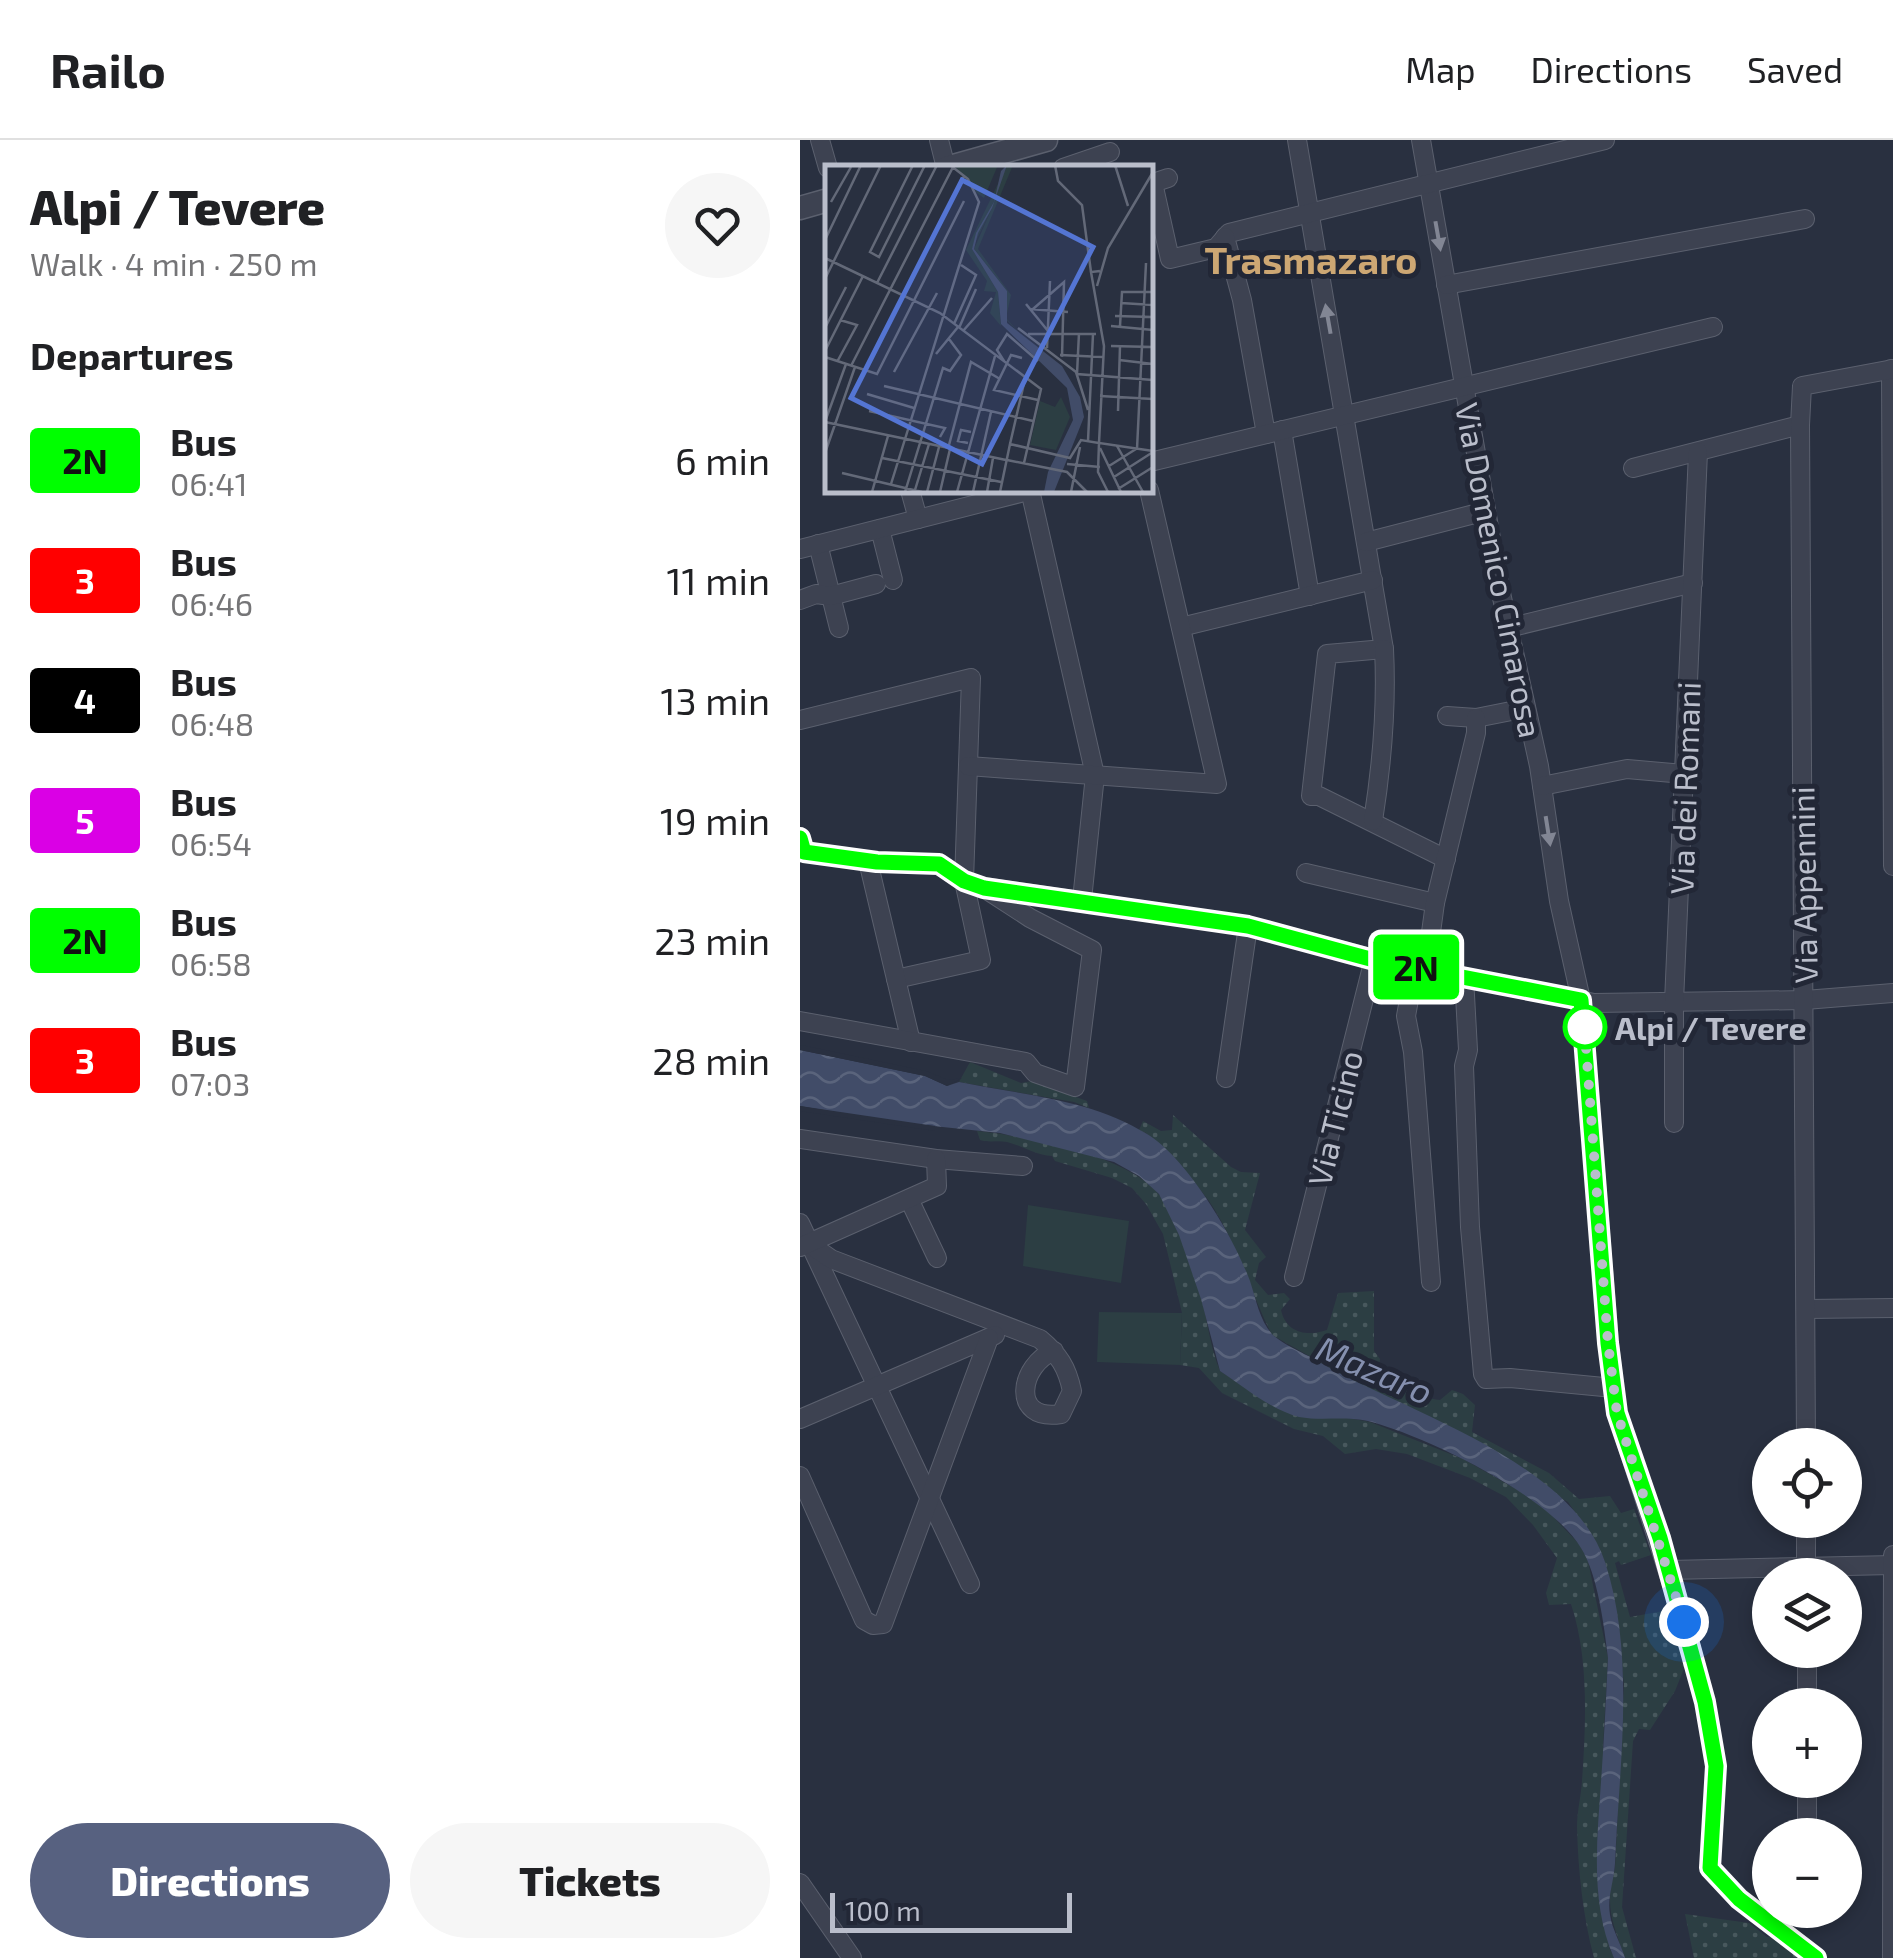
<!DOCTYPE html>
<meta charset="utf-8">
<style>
:root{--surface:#fff;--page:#f6f6f6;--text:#202124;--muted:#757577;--line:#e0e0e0;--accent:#576180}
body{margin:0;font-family:"Exo 2",sans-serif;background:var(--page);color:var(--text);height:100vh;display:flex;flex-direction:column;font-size:38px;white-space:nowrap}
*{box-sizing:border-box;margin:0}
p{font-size:32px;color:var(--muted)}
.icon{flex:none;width:55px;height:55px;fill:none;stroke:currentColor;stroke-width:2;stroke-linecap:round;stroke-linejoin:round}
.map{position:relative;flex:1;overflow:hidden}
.panel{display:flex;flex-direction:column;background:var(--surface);width:800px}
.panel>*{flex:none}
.badge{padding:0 20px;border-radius:8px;font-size:35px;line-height:65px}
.buttons{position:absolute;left:952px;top:1288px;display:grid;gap:20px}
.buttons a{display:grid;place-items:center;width:110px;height:110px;border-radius:50%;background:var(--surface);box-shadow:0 5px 15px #0003;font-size:50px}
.scale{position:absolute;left:30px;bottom:25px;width:242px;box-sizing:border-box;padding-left:10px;border:5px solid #babecb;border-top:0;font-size:28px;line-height:35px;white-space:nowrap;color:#babecb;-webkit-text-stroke:8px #222736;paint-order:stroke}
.you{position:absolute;width:50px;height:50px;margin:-25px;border:8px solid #fff;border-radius:50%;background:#1a73e8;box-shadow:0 0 0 15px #1a73e833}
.map>.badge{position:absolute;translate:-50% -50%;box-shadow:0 0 0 5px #fff}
h2{padding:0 30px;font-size:38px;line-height:90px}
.round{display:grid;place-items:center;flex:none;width:105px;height:105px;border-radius:52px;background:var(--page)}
.headline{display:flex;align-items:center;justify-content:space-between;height:170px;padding:0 30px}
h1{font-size:48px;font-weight:800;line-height:75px}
.button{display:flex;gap:20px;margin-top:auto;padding:20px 30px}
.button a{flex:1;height:115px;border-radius:60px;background:var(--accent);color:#fff;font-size:40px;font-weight:800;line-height:115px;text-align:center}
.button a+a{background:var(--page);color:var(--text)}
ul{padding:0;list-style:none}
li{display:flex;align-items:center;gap:30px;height:120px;padding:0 30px}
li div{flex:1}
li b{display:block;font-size:38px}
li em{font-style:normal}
li .badge{min-width:110px;font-weight:700;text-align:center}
header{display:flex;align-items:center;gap:60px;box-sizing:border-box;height:140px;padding:0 50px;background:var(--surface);border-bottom:2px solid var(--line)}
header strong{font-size:48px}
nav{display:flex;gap:55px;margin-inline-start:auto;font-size:35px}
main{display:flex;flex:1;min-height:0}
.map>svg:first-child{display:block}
.grass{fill:url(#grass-dots)}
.park{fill:#2c3e43}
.water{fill:url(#water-waves)}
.pier{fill:#293040}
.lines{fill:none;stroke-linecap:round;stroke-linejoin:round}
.minor-casing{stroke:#5b606e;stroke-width:20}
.tertiary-casing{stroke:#5b606e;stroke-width:25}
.minor{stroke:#3d4251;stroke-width:18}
.tertiary{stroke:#3d4251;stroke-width:22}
.oneway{fill:#828694}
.line-casing{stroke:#fff;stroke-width:22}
.line{stroke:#0f0;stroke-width:15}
.walk{stroke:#babecb;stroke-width:10;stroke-dasharray:0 18}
.stop-dot{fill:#fff;stroke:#0f0;stroke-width:5}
.labels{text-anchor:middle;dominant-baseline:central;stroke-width:10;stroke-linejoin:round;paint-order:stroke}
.street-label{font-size:32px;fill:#babecb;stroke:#222736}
.stop-label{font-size:32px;font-weight:bold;fill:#babecb;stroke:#222736;text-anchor:start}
.water-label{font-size:35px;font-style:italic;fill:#8590af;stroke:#222736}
.quarter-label{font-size:38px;font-weight:bold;fill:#cda773;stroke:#222736}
.inset-road{fill:none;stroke:#636978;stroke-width:2.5}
.view{fill:#5475d3;fill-opacity:0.15;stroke:#5475d3;stroke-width:5}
.inset-edge{fill:none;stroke:#babecb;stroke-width:5}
</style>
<header>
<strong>Railo</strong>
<nav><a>Map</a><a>Directions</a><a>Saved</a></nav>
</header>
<main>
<section class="panel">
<div class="headline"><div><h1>Alpi / Tevere</h1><p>Walk · 4 min · 250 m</p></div><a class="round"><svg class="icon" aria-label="heart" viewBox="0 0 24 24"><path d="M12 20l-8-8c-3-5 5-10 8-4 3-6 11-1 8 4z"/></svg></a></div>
<h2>Departures</h2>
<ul>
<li><span class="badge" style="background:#0f0;color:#111">2N</span><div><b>Bus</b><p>06:41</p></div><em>6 min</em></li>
<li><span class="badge" style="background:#f00;color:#fff">3</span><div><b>Bus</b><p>06:46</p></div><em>11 min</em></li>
<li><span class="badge" style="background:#000;color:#fff">4</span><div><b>Bus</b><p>06:48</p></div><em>13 min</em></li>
<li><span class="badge" style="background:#da00e5;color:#fff">5</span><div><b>Bus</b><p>06:54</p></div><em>19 min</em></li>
<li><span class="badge" style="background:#0f0;color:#111">2N</span><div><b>Bus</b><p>06:58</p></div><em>23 min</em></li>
<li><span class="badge" style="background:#f00;color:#fff">3</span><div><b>Bus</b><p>07:03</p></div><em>28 min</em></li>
</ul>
<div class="button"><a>Directions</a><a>Tickets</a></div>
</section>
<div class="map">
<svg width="1093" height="1818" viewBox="0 0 1093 1818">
<defs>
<pattern id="grass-dots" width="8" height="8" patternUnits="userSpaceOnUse" patternTransform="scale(2.5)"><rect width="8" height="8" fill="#2c3e43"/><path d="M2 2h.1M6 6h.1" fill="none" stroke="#48585d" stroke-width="1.8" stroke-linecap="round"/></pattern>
<pattern id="water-waves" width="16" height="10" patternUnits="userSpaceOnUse" patternTransform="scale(2.5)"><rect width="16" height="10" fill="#414c68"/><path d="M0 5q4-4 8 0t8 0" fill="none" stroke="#5a647c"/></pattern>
</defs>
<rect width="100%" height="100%" fill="#293040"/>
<g class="grass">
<polygon points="170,922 221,943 232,941 287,961 289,968 274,962 159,942"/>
<path d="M373,975L431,1027L441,1032L460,1033L445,1090L466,1117L459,1123L455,1140L468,1155L484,1153L490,1159L481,1170C486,1193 507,1197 527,1190L538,1153L574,1151V1211L580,1219L579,1229C594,1244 619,1258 640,1260L652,1250L663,1254L675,1265L672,1292L749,1333L779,1359L810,1356L821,1373L834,1369L851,1415L821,1425L819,1421L815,1423L830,1477L869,1470L887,1521L875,1551L850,1590L839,1589L833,1601L822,1767L836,1818H825C813,1783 804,1767 815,1729L824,1544L815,1471L805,1422L793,1398L768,1362L472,1195C450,1152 437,1102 409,1061C392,1037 366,1015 346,993L339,990L343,981L361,991L372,990Z"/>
<path d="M177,991C226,996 323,1015 356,1051C377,1074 392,1127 401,1157C408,1182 410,1207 420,1231L461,1258L499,1276L542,1277L570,1282L663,1319L739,1362L780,1405L788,1421L808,1518L803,1606L809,1807L814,1818H794C783,1777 778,1730 777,1687C777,1672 781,1656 782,1641C786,1583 789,1518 771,1464L749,1465L746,1453L757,1418L733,1385L706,1357L670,1338L607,1314L576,1309L545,1314L523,1296L494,1289L422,1253L399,1228L380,1225L382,1173L363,1094L346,1064L332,1048L312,1038L255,1021L252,1016C235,1015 223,1006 207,1002C198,1000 190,1003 180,1000Z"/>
<polygon points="885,1774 949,1783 967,1797 975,1797 998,1818 894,1818"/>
</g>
<g class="park">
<polygon points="228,1065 329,1081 321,1143 223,1126"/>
<polygon points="299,1172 382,1173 380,1225 297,1222"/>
</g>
<path class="water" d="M0,910L125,936L147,946L159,942C223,955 291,959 347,994C387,1018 434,1097 450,1141C456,1159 460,1183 474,1196C485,1205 501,1212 514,1219C601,1271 771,1319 805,1422C836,1516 819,1626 815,1723C814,1742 807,1757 810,1775C812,1789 821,1804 825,1818H814C790,1763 797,1701 801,1642C804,1601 806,1560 808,1518C804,1486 798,1435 781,1408C750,1356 626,1296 568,1281C545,1276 521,1281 499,1277C471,1270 443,1246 420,1231L401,1159L379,1095L359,1054L339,1036L314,1022L200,993L95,982L0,966Z"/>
<g class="pier">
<polygon points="1,905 126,931 148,940 162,938 147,946 125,936 0,910"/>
<polygon points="0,966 135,986 135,991 0,971"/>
</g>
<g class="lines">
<defs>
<g id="minor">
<polyline points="20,0 28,28"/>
<polyline points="139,0 146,28"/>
<polyline points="497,0 584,509 527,514 511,656 519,656 646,719"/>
<polyline points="621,0 699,444 739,626 759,761 781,860 809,1203 817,1273 884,1482 905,1562 916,1626 910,1728 939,1759 1016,1818"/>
<polyline points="263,28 310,12"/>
<polyline points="368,38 353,43 370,119 416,108 429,93 805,0"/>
<polyline points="425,97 442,160 466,294"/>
<polyline points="646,145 1005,79"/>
<polyline points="1091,229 1093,726"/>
<polyline points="482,290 510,456"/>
<polyline points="350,322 913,187"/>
<polyline points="833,328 1000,285"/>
<polyline points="110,350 118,379"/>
<polyline points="230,350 295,635 282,760"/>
<polyline points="80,389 93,440"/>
<polyline points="566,402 686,371"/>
<polyline points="18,404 39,488"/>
<polyline points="0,409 232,350"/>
<polyline points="0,460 16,454 31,456 76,444"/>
<polyline points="381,487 573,440"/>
<polyline points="708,488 893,443"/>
<polyline points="647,576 676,578 726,568"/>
<polyline points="0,580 171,538 164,741 181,820 96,839"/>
<polyline points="168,626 417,644 349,350"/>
<polyline points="742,646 827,629 884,634"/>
<path d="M573,681C582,624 587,567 584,509"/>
<polyline points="0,712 77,722 139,724 164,741 184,747 448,786 574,819 794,863 1005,860 1093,853"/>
<polyline points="68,721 111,902"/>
<polyline points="506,733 635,763"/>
<polyline points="615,827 606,876 613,912 631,1142"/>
<polyline points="626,829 635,763 676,593 676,578"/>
<polyline points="664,837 668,910 664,926 670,1087 683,1234 686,1239 710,1238 814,1248"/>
<polyline points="0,881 226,922 235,933 275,947 292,810 230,778 187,750"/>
<polyline points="426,938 448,786"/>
<polyline points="874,983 874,862 898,312"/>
<polyline points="0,999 136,1019 223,1026"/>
<polyline points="109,1059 137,1118"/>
<polyline points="0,1083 170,1444"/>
<path d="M8,1103L31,1119L240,1199C259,1215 267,1227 272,1251L261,1274C209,1282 220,1224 254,1211"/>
<polyline points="0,1107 137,1046 136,1019"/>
<polyline points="494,1137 574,819"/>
<polyline points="1006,1169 1093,1168"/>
<polyline points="0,1279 195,1195"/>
<polyline points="1006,1305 1000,285 1002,246 1093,229"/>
<polyline points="0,1336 64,1480 73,1485 83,1484 189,1198"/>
<polyline points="1006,1380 1006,1435"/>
<polyline points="869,1430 1093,1425"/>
<polyline points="1007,1510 1007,1565"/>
<polyline points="1007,1640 1007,1683"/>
<polyline points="0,1743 52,1818"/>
<polyline points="1092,1818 1093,1415"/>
</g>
<g id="tertiary">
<polyline points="146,28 246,0"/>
<polyline points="0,68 28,60"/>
</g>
</defs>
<use href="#minor" class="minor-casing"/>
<use href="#tertiary" class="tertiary-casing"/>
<use href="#minor" class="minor"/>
<use href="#tertiary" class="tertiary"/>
</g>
<defs><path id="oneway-solid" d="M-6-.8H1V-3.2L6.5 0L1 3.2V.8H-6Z" transform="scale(2.5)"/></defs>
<g class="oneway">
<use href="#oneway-solid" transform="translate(638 96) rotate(80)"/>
<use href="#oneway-solid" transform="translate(528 179) rotate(-100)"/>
<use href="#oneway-solid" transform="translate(748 691) rotate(81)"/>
</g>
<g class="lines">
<defs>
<polyline id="line" points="0,698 4,712 77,722 139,724 164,741 184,748 448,786 574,820 781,860 808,1203 817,1273 860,1398 905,1562 916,1626 910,1728 939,1759 1016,1818"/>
</defs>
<use href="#line" class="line-casing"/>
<use href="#line" class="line"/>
<polyline class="walk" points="785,887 784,880 808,1203 817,1273 884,1482"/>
</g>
<circle class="stop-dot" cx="785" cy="887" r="20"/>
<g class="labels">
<g class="street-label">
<text transform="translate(700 430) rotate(79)">Via Domenico Cimarosa</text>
<text transform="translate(884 648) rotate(-88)">Via dei Romani</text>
<text transform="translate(1003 745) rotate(-91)">Via Appennini</text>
<text transform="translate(534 978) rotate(-76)">Via Ticino</text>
</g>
<g class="stop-label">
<text x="815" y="887">Alpi / Tevere</text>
</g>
<g class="water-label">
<text transform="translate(575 1229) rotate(23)">Mazaro</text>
</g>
<g class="quarter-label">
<text x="511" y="119">Trasmazaro</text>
</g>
</g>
<g transform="translate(25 25)">
<rect width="328" height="328" fill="#293040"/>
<path d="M129,0H173L159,33L152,28ZM182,0H188L153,84L186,130L181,153L196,170L178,151L182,126L149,84L167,43L147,84L173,127L176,161L165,148L171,127L159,126L162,116L141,85Z" fill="#2c3e43"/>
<path d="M236,232L245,252L231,285L205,280L215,236L230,242Z" fill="#2c3e43"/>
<path d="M182,0L167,43L153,68L149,84L182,126V158L237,201L255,232L259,252L229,327H219L223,307L248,255L242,223L176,159L173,127L147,84L151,68L169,37L176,6Z" fill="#414c68"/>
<path class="inset-road" d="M88,0L45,87L54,92L100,0M230,0L233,16L257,40L266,107M290,0L303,41M6,37L26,2M0,75L36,0M0,93L115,148L216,224L199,298M275,106L266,107L279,181L274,278L328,286M0,114L56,0M52,118L112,0M272,121L283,83L328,7M296,138L328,140M201,139L223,166M205,144L243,147M208,144L239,117L237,192M290,151L328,152M129,159L151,110L136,100M286,161L328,165M295,161L297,127H328M0,163L21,122M134,163L151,124M193,163L251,207L263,245M138,166L167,133M254,168L252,209L328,215M203,169H271M286,181L328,182M222,183L225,116M0,186L38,111M111,189L133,162M235,190L278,192M0,192L52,209L139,36M197,193L186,190L169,225L213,235M294,195L328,199M179,196L172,185L182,169L213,196M12,197L32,160L15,155M26,201L128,2M40,205L139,11M69,207L112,128M59,221L208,256M42,229L89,243M275,231L328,234M44,246L120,263L115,272M293,246L295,181M1,254L21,199M0,257L181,295M263,276L268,169M143,278L133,276L136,265L146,267M185,279L200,214M124,280L146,197L175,214M292,281L318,327M275,283L296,327M312,284L321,98M0,288L30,202M57,293L176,317M182,295L242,307L262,327M242,299L275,302M284,301L311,284M17,308L97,327M289,312L328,287M66,319L154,37L143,14L125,0M293,324L328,302M90,325L104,279M47,327L63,271M80,327L118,203L125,206L136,190L124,174M102,327L114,282M115,327L125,284M132,327L170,191M148,327L166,247M162,327L168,293M175,327L185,279L245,293L256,275L274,278L273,307L283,327M246,327L255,282"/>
<path class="view" d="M137,15L268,82L157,299L26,233Z"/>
<rect width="328" height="328" class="inset-edge"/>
</g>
</svg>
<div class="buttons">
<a><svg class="icon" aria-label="locate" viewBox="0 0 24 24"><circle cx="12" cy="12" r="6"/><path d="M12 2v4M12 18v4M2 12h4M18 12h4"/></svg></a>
<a><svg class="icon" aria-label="layers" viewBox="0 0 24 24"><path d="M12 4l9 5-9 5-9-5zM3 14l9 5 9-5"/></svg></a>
<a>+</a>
<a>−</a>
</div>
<div class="scale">100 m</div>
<div class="you" style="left:884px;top:1482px"></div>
<b class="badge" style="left:616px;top:827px;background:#0f0;color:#111">2N</b>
</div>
</main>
